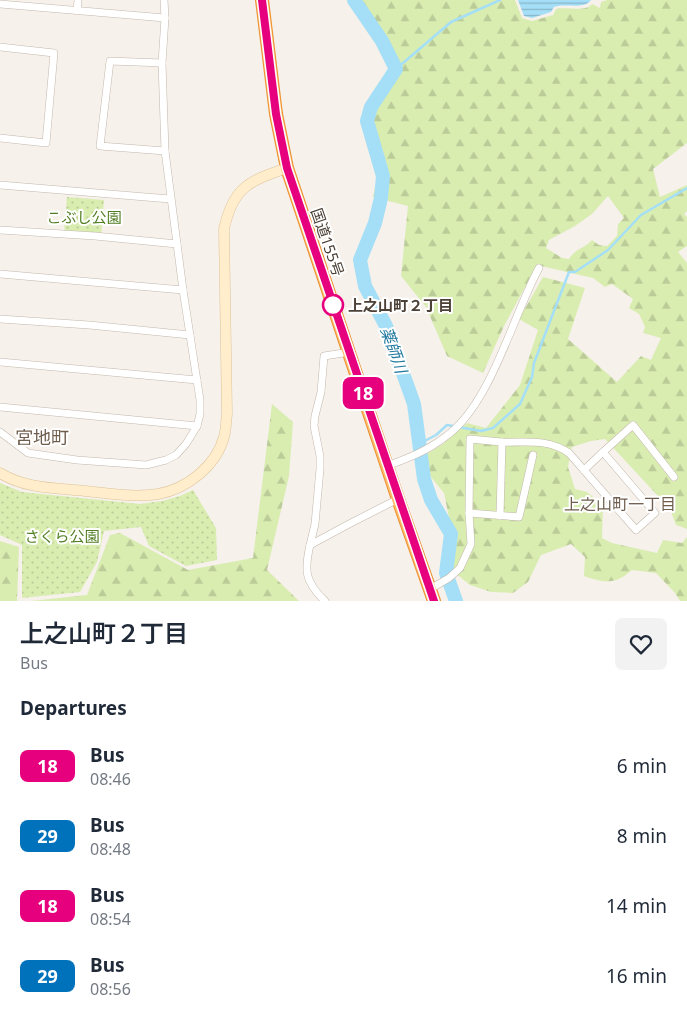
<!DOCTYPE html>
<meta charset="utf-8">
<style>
:root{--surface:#fff;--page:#f2f2f3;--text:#1f2937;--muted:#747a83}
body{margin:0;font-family:"Noto Sans","Noto Sans JP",sans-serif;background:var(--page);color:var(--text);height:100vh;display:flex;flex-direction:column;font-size:19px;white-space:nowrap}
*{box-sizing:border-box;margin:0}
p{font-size:16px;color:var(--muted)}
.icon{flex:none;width:28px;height:28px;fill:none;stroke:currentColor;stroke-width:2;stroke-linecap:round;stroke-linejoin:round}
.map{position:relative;height:601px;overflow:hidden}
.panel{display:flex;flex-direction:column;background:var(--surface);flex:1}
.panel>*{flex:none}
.badge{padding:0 10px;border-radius:8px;font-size:18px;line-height:32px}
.map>.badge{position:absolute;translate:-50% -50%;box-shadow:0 0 0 2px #fff}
h2{padding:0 20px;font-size:19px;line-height:45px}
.round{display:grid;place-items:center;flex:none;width:52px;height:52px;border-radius:8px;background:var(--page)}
.headline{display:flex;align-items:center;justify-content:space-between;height:85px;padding:0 20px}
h1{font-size:24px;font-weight:600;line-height:38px}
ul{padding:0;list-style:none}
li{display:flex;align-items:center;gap:15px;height:70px;padding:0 20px}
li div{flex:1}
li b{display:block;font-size:19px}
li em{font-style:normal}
li .badge{min-width:55px;font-weight:700;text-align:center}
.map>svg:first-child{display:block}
.forest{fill:url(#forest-firs);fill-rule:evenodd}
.park{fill:url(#park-dots)}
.water{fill:url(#water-rules)}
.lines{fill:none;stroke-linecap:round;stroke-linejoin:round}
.stream{stroke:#a4dff7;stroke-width:2.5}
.river{stroke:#a4dff7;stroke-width:14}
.street-casing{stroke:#c3b8ac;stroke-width:8}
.secondary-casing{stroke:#ddc399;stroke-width:11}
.highway-casing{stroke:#eb9031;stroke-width:14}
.street{stroke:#fff;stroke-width:7}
.secondary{stroke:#ffedcc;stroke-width:10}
.highway{stroke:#ffbd6d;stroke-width:12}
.line-casing{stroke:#fff;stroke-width:11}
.line{stroke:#e6007e;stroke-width:8}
.stop-dot{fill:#fff;stroke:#e6007e;stroke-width:2.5}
.labels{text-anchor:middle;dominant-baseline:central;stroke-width:4;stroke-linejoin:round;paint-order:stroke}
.park-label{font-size:15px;fill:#517e23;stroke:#fff}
.street-label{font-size:15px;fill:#4c4137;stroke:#fff}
.stop-label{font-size:15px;font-weight:bold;fill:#4c4137;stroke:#fff;text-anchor:start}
.water-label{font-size:16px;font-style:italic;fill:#22799f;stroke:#fff}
.neighbourhood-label{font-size:16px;fill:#6f5e4e;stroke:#fff}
.quarter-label{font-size:18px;fill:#6f5e4e;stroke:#fff}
</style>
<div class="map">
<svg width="687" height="601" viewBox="0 0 687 601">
<defs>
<pattern id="forest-firs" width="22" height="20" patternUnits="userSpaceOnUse" patternTransform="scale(1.25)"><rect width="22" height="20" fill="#d9edb1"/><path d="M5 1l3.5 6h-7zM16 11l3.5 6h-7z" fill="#bccc99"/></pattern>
<pattern id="park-dots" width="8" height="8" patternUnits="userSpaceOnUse" patternTransform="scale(1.25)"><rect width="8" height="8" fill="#d9edb1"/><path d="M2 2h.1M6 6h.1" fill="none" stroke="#bccc99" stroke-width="1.8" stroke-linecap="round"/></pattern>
<pattern id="water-rules" width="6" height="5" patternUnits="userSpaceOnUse" patternTransform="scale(1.25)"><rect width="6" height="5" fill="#a4dff7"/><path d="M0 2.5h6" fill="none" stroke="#88b6c9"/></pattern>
</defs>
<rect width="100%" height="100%" fill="#f6f1eb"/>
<g class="forest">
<path d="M358,0H515L522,18L532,21L553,15L556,9C568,6 585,13 592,4L600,8L601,2L607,0H687V143L653,169L660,197L687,185V211L684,214L687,217V246L678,252L687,263V529L676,525L670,509L605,439L591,441L572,447L568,467L575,489L587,492L603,505L602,538L612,543L657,553L663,540L682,543L687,537V601H680L675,593L656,573L632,570C615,585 604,583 584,576L585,557L571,544L541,555L528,582L513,593L491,592L470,585L449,568L453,537L444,493L417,460L443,444L467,423L486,428L520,385L538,330L519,319L543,277L585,288L568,339L617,382L641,356L651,360L661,338L643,333L645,327L639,314L629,308L633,299L612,284L605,287L593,278L537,265L504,326L483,373L447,356L426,307L401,276L408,206L373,197L377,179L363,130L376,105L399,70L388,41ZM608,196L624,218L618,224L617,236L607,246L599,245L592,240C584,249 576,248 569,259L562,258L546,248L549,240L575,226L592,214Z"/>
<polygon points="272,404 293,422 289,476 267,570 299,601 31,601 87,595 110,535 120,533 188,570 253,558"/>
<polygon points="0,541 19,547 17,601 0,601"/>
</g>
<g class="park">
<polygon points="67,197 104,200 101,237 64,233"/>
<polygon points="0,483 22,492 140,504 162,501 180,496 193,490 216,528 217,560 186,566 149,546 141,527 104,531 97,562 80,592 22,598 22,545 0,535"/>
</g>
<path class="water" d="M518,0H591C584,10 566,3 554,7L551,12L532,18L524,16Z"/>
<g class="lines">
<g class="stream">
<polyline points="396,69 451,22 500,0"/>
<polyline points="419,444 436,435 447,425 481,431 493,428 520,404 532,377 534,363 569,272 575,272 608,250 641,215 687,188"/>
</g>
<polyline class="river" points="354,0 382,41 396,69 371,107 367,121 383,176 381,198 375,223 360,260 365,286 386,326 414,404 424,479 431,500 451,534 446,573 456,601"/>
<defs>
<g id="street">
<polyline points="164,0 165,18"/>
<polyline points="0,4 165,18 162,63 165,151 183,290 200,400 200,414 197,426 186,444 176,455 166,460 146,465 77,460 28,453 0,432"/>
<polyline points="77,11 78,0"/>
<polyline points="0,47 54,53 46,143 0,138"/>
<polyline points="162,63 110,61 100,146 165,151"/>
<polyline points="0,185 170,199"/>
<polyline points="0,230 95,236 177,244"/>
<polyline points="0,274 183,290"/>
<polyline points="0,319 89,325 190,335"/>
<polyline points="0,362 197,380"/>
<polyline points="0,407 197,426"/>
<path d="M387,466C408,458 427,451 445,437C491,405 512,317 539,268"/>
<polyline points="584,470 603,452"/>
<polyline points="469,513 519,517 533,455"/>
<polyline points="500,516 502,442"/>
<polyline points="310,545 315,524 320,469 320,456 314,426 315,416 321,392 324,356 350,352"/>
<path d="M430,589L449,578L460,568L471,544L469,513L470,439C480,440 491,441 501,442C526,443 547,438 569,453L636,530L655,513L603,452L633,425L674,477"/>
<path d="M325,601C305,582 304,571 310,545L349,524L398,499"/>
</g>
<path id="secondary" d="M0,473C26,489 56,488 85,491C108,493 135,498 158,494C187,489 216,466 224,437C226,430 226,422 227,414L224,229C233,187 249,181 287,168"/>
<polyline id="highway" points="262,0 276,114 287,168 398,499 434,601"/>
</defs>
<use href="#street" class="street-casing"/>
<use href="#secondary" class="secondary-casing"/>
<use href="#highway" class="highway-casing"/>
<use href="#street" class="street"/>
<use href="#secondary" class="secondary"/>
<use href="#highway" class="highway"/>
</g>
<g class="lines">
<defs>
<polyline id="line" points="262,0 276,114 287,168 434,601"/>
</defs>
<use href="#line" class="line-casing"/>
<use href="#line" class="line"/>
</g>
<circle class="stop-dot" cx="333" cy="305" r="10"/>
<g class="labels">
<g class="park-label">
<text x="84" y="217">こぶし公園</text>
<text x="62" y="536">さくら公園</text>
</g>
<g class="street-label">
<text transform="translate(328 242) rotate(71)">国道155号</text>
</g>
<g class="stop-label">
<text x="348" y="305">上之山町２丁目</text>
</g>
<g class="water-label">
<text transform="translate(394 350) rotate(70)">薬師川</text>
</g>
<g class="neighbourhood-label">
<text x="620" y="504">上之山町一丁目</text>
</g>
<g class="quarter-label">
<text x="42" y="437">宮地町</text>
</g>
</g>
</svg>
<b class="badge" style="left:363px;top:393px;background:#e6007e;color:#fff">18</b>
</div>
<section class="panel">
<div class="headline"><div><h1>上之山町２丁目</h1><p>Bus</p></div><a class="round"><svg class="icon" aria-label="heart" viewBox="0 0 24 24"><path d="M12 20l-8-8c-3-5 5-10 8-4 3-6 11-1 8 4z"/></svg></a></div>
<h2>Departures</h2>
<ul>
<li><span class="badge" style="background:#e6007e;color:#fff">18</span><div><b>Bus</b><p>08:46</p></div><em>6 min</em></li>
<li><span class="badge" style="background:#0072bc;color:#fff">29</span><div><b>Bus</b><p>08:48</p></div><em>8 min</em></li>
<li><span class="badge" style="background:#e6007e;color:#fff">18</span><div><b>Bus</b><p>08:54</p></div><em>14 min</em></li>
<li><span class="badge" style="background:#0072bc;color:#fff">29</span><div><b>Bus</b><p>08:56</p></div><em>16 min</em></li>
</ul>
</section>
